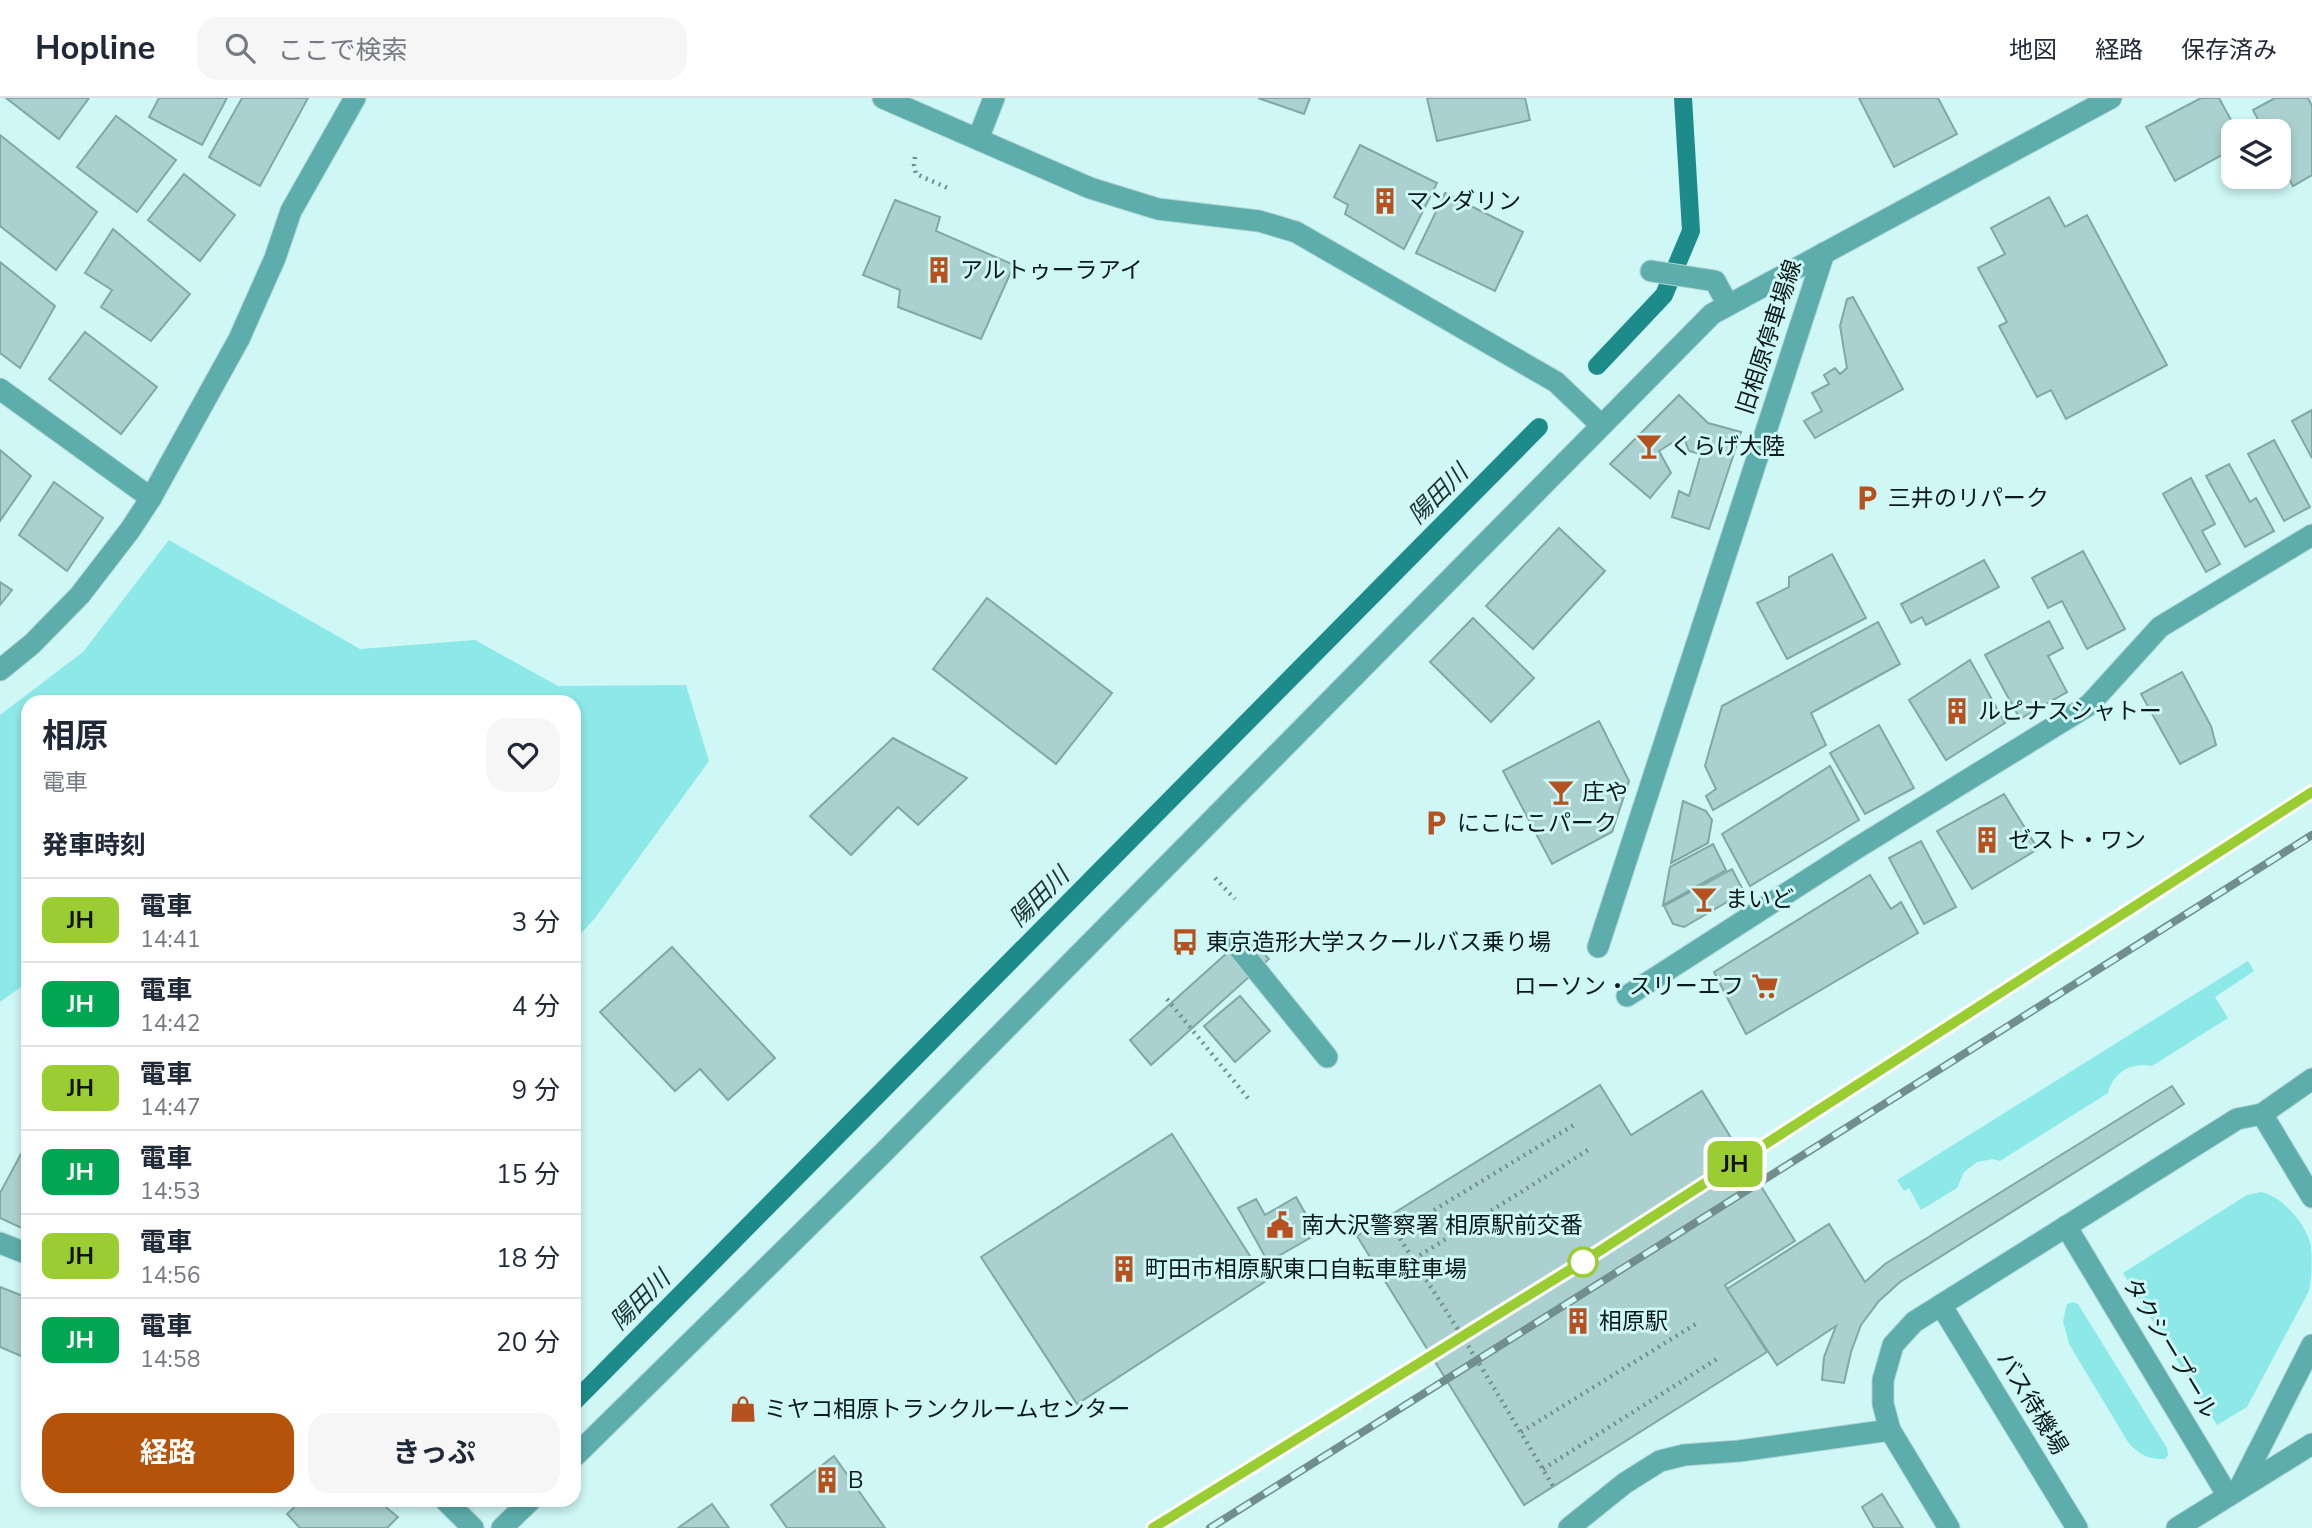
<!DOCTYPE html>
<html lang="ja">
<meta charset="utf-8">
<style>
:root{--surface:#fff;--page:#f6f6f7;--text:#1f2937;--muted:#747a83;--line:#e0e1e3;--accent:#b45309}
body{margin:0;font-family:"Nunito Sans","Noto Sans JP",sans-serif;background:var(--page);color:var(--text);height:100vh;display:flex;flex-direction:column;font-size:26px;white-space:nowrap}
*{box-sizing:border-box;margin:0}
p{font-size:23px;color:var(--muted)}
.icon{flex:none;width:38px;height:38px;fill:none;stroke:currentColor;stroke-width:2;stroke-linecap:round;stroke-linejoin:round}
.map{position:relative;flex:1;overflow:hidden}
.details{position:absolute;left:21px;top:597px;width:560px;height:812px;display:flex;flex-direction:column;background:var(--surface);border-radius:21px;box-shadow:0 4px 10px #0003}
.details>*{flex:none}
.badge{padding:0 14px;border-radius:10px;font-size:24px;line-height:46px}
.controls{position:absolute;left:2221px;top:21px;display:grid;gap:14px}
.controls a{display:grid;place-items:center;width:70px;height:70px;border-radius:14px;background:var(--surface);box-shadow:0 4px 10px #0003;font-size:35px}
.map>.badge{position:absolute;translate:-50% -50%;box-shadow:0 0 0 4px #fff}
h2{padding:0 21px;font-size:26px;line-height:63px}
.round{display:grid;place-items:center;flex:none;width:74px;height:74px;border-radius:21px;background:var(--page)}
.summary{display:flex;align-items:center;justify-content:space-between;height:119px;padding:0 21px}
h1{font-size:33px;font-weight:700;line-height:52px}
.cta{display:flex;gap:14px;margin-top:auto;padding:14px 21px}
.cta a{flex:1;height:80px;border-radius:21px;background:var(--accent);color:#fff;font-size:28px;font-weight:700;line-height:80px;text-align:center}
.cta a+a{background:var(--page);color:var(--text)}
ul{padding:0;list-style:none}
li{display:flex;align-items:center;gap:21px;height:84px;padding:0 21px;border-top:2px solid var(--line)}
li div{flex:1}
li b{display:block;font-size:26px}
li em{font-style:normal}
li .badge{min-width:77px;font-weight:700;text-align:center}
header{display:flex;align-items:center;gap:42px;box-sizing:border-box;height:98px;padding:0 35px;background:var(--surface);border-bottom:2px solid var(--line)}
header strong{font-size:33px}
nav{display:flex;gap:38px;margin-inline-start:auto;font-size:24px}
.search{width:490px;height:63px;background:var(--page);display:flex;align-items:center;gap:18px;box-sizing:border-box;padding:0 24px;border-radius:21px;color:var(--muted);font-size:26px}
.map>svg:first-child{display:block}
.green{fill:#8ce9e7}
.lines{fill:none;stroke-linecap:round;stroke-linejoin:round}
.stream{stroke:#1e8b8b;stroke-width:18}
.building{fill:#aad1d0;stroke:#81a7a6;stroke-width:2}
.minor-casing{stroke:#afd4d2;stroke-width:23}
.path{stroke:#728f8e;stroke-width:4.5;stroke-dasharray:2 5;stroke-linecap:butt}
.minor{stroke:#5cadac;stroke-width:21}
.rail-casing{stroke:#718e8d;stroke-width:8}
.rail{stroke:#cef7f5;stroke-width:5;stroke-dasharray:16;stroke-linecap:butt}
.path-bridge{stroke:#728f8e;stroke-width:4.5;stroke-dasharray:2 5;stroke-linecap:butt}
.line-casing{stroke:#fff;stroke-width:16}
.line{stroke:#9acd32;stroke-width:10}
.stop-dot{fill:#fff;stroke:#9acd32;stroke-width:3.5}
.labels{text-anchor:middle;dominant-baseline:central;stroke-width:6;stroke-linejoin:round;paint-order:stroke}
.poi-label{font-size:23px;fill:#0b1a1a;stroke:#cef7f5;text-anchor:start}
.street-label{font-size:23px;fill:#0b1a1a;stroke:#cef7f5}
.water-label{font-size:24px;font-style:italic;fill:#1a3231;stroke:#cef7f5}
</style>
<header>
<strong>Hopline</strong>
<div class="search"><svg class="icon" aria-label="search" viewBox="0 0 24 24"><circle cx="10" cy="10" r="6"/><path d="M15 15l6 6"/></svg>ここで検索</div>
<nav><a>地図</a><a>経路</a><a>保存済み</a></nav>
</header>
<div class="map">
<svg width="2312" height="1430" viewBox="0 0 2312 1430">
<rect width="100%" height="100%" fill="#cef7f5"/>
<g class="green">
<polygon points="169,442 360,551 475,542 558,588 686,587 709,663 595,820 574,843 574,604 28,604 28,884 0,904 0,617 83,554"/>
<path d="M2248,863L2254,873L2215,899L2228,920L2152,968C2131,964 2113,974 2108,995L2000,1063L1993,1061L1977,1064L1964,1074L1957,1090L1921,1112L1909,1090L1904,1093L1897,1082Z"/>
<path d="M2261,1094C2282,1098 2307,1127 2311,1148C2312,1163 2312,1178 2309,1193L2247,1309L2217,1327L2123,1175L2247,1097Z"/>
<path d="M2073,1204L2078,1206L2167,1350L2168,1357L2165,1361C2149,1362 2138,1356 2128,1344L2069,1246L2063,1223L2067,1206Z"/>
</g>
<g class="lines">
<g class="stream">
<polyline points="1597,268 1664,197 1691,133 1683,0"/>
<polyline points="574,1304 1539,329"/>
</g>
</g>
<g class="building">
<polygon points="6,0 89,0 59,41"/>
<polygon points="159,0 227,0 202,47 149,19"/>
<polygon points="242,0 308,0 260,88 209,59"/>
<polygon points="1258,0 1310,0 1304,16"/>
<polygon points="1427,0 1525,0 1530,22 1437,43"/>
<polygon points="1859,0 1938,0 1957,36 1894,69"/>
<polygon points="2201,0 2219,0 2237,33 2233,33 2233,51 2175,83 2146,29"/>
<polygon points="2275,0 2308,0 2312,8 2312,77 2293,88 2278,61 2278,33 2264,33 2253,12"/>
<polygon points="116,18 176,62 137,114 77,69"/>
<polygon points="0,37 97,114 56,172 0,128"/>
<polygon points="1360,47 1437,85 1404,151 1345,116 1348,107 1334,99"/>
<polygon points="184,76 235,117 200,163 148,122"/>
<polygon points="1445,95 1523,134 1495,193 1416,155"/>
<polygon points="2049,99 2065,129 2087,117 2167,267 2066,321 2051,292 2037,299 1999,228 2007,224 1978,170 2005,156 1991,130"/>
<polygon points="895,102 940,119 936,133 1014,167 981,241 898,209 900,192 863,177"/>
<polygon points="113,131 190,196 151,243 101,209 112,192 85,175"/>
<polygon points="0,164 55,208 20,270 0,255"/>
<polygon points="1853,199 1903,291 1815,340 1804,323 1822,313 1812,295 1829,286 1824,277 1835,270 1840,276 1847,270 1840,228 1847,201"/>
<polygon points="85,234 157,289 121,336 49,281"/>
<polygon points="1679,297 1708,325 1741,334 1709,431 1672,419 1679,393 1689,398 1701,356 1689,353 1683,338 1659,353 1671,375 1650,400 1610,366"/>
<polygon points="2312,312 2312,360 2292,323"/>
<polygon points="2274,342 2310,409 2284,423 2248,356"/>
<polygon points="0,352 31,378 0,423"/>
<polygon points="2229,366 2250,404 2256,400 2274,433 2245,449 2206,378"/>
<polygon points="2191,380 2215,426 2202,433 2220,466 2206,474 2163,396"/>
<polygon points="54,384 103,420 67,473 19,437"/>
<polygon points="1559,430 1605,473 1533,551 1486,508"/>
<polygon points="2083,453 2125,531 2087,551 2062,503 2048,510 2032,480"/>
<polygon points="1832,456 1866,520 1787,561 1757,505 1789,489 1789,479"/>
<polygon points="1984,462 1999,489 1926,527 1922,519 1911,525 1901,506"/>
<polygon points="0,484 12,492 0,507"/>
<polygon points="987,500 1112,595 1056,666 933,571"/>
<polygon points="1473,520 1534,580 1491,624 1430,564"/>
<polygon points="2049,523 2063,550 2048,558 2067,594 2020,621 1985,557"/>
<polygon points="1878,524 1900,566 1811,615 1826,647 1713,712 1706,698 1716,691 1705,668 1722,608"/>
<polygon points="1970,562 2005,625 1946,662 1909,602"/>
<polygon points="2182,574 2211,628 2216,647 2180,666 2141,596"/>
<polygon points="1599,623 1629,683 1612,734 1552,766 1503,673"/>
<polygon points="1879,627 1914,690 1865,716 1830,655"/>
<polygon points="893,640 967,680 918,727 898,709 851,757 810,718"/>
<polygon points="1830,668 1859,722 1750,788 1722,736"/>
<polygon points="2004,696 2038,751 1972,791 1937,733"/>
<polygon points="1683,703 1706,713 1712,722 1708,745 1671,765"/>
<polygon points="1921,743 1956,809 1924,826 1889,760"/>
<polygon points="1713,746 1726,772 1663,807 1670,769"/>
<polygon points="1732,771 1744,794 1684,829 1673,826 1664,808"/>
<polygon points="1870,777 1891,811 1901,804 1918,835 1746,936 1714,874"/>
<polygon points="1247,837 1269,861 1151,967 1130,942"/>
<polygon points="672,849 775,960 728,1002 700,971 675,993 600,914"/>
<polygon points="1240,898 1270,933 1235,964 1204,928"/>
<polygon points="1600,987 1631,1037 1702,993 1795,1143 1725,1187 1767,1254 1524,1407 1357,1138"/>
<polygon points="2172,988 2184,1006 1900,1184 1879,1203 1861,1227 1851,1254 1844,1285 1822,1282 1824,1259 1836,1228 1777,1267 1727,1191 1829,1126 1865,1184 1885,1166"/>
<polygon points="1172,1036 1266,1183 1077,1306 981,1159"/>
<polygon points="28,1043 28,1133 0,1120 0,1095"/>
<polygon points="1296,1099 1317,1136 1268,1164 1238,1110 1256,1101 1265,1117"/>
<polygon points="0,1189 28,1200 28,1261 0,1249"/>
<polygon points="834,1358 885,1430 787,1430 771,1407"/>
<polygon points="1882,1396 1903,1430 1874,1430 1862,1409"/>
<polygon points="302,1402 377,1402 398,1419 387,1430 300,1430 287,1416"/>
<polygon points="712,1406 729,1430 678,1430"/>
</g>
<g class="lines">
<defs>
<g id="minor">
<polyline points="883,0 1090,90 1158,111 1259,123 1296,134 1556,284 1601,327"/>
<polyline points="978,41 994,0"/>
<polyline points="1651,173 1715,183 1728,207"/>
<polyline points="0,291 151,400"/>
<polyline points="0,572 32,546 80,497 130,432 151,400 239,241 275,160 291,113 355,0"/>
<polyline points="1233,843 1327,959"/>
<polyline points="1598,849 1824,155"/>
<polyline points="1627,898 1857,750 2089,607 2160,529 2312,437"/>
<polyline points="2262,1016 2312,1099"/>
<polyline points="2066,1128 2228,1398"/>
<polyline points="0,1145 28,1156"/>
<polyline points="1941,1207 2077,1430"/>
<polyline points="574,1359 883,1055 1712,216 2111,0"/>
<polyline points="2239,1391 2312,1247"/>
<polyline points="445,1402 473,1430"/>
<polyline points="502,1430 531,1402"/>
<polyline points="1569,1430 1625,1385 1660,1363 1684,1357 1739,1353 1890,1332"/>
<polyline points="1949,1430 1890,1332 1883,1306 1883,1282 1893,1247 1914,1224 2237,1021 2262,1016 2312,981"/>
<polyline points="2177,1430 2312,1346"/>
</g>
</defs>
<use href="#minor" class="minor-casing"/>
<g class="path">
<polyline points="915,59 914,67 916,76 950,91"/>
<polyline points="1215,780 1235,801"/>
<polyline points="1167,901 1251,1004"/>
<polyline points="1385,1117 1457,1230"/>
<polyline points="1398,1134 1574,1027"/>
<polyline points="1414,1161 1588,1052"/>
<polyline points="1483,1272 1553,1388"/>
<polyline points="1521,1334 1699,1224"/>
<polyline points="1543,1371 1720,1259"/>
</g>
<use href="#minor" class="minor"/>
<defs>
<g id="rail">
<polyline points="1153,1430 1584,1163 2312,694"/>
<polyline points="1210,1430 2312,737"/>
</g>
</defs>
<use href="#rail" class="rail-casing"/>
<use href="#rail" class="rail"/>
<polyline class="path-bridge" points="1457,1230 1483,1272"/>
</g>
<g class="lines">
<defs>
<polyline id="line" points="1153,1430 1584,1163 2312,694"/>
</defs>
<use href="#line" class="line-casing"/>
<use href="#line" class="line"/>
</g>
<defs>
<symbol id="building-bare" viewBox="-9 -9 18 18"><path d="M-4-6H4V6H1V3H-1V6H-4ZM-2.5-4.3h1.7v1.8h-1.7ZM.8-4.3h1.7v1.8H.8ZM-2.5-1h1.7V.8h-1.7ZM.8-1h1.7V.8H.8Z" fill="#b6521f" stroke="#cef7f5" stroke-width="2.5" paint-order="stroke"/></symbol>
<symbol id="bar-bare" viewBox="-9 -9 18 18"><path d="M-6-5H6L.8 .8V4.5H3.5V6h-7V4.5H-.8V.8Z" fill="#b6521f" stroke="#cef7f5" stroke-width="2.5" paint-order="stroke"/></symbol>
<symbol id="parking-bare" viewBox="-9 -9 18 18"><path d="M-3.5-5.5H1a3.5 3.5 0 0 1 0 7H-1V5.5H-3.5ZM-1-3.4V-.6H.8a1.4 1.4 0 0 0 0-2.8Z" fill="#b6521f" stroke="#cef7f5" stroke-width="2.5" paint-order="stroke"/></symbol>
<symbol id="bus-bare" viewBox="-9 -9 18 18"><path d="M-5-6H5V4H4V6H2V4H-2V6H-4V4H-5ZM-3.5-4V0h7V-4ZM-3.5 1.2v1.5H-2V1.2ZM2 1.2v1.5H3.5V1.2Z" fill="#b6521f" stroke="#cef7f5" stroke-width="2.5" paint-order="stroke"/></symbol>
<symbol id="supermarket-bare" viewBox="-9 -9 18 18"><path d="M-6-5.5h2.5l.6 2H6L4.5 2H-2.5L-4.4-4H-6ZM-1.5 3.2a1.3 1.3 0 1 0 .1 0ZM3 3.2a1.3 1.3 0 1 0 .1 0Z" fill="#b6521f" stroke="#cef7f5" stroke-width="2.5" paint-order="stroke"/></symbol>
<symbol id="civic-bare" viewBox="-9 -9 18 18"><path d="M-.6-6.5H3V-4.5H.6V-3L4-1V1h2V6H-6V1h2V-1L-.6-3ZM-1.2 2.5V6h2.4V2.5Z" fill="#b6521f" stroke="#cef7f5" stroke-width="2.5" paint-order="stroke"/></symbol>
<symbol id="shop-bare" viewBox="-9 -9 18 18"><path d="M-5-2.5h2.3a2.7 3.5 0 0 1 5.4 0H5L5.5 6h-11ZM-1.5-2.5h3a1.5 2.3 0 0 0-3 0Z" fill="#b6521f" stroke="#cef7f5" stroke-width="2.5" paint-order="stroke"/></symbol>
</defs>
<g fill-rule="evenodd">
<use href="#building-bare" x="1366" y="84" width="38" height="38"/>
<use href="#building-bare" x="920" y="153" width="38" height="38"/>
<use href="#bar-bare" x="1630" y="329" width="38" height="38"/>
<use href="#parking-bare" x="1848" y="381" width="38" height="38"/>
<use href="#building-bare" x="1938" y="594" width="38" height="38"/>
<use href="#bar-bare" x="1542" y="675" width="38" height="38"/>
<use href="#parking-bare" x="1417" y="706" width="38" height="38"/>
<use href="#building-bare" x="1968" y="723" width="38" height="38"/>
<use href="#bar-bare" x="1685" y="782" width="38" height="38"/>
<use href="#bus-bare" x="1166" y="825" width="38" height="38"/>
<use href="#supermarket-bare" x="1746" y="869" width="38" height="38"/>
<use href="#civic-bare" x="1261" y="1108" width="38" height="38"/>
<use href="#building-bare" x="1105" y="1152" width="38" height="38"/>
<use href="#building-bare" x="1559" y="1204" width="38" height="38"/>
<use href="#shop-bare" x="724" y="1292" width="38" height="38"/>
<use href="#building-bare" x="808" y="1363" width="38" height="38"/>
</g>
<circle class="stop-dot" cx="1583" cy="1164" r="14"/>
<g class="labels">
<g class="poi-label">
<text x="1406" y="103">マンダリン</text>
<text x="960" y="172">アルトゥーラアイ</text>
<text x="1670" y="348">くらげ大陸</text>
<text x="1888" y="400">三井のリパーク</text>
<text x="1978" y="613">ルピナスシャトー</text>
<text x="1582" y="694">庄や</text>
<text x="1457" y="725">にこにこパーク</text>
<text x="2008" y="742">ゼスト・ワン</text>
<text x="1725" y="801">まいど</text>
<text x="1206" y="844">東京造形大学スクールバス乗り場</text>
<text x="1744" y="888" text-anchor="end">ローソン・スリーエフ</text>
<text x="1301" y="1127">南大沢警察署 相原駅前交番</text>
<text x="1145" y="1171">町田市相原駅東口自転車駐車場</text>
<text x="1599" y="1223">相原駅</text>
<text x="764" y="1311">ミヤコ相原トランクルームセンター</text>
<text x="848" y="1382">B</text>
</g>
<g class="street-label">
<text transform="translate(1769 239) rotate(-72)">旧相原停車場線</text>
<text transform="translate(2170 1250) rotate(59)">タクシープール</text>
<text transform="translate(2032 1305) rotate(59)">バス待機場</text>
</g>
<g class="water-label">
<text transform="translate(1438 396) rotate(-45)">陽田川</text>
<text transform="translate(1039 799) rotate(-45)">陽田川</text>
<text transform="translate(640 1202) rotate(-45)">陽田川</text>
</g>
</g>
</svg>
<div class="controls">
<a><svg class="icon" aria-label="layers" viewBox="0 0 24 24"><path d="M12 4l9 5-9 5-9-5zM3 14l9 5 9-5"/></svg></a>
</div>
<b class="badge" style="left:1735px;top:1066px;background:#9acd32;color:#111">JH</b>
<section class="details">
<div class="summary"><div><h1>相原</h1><p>電車</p></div><a class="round"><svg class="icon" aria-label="heart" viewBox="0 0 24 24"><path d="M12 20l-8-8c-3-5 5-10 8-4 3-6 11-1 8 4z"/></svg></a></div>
<h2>発車時刻</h2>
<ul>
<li><span class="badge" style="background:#9acd32;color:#111">JH</span><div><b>電車</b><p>14:41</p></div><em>3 分</em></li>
<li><span class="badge" style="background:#00a651;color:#fff">JH</span><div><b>電車</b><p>14:42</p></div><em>4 分</em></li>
<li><span class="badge" style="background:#9acd32;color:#111">JH</span><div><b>電車</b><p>14:47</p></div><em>9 分</em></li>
<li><span class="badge" style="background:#00a651;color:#fff">JH</span><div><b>電車</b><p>14:53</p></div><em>15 分</em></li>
<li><span class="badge" style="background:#9acd32;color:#111">JH</span><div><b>電車</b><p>14:56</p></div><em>18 分</em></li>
<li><span class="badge" style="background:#00a651;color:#fff">JH</span><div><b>電車</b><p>14:58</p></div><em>20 分</em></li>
</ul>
<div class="cta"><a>経路</a><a>きっぷ</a></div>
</section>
</div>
